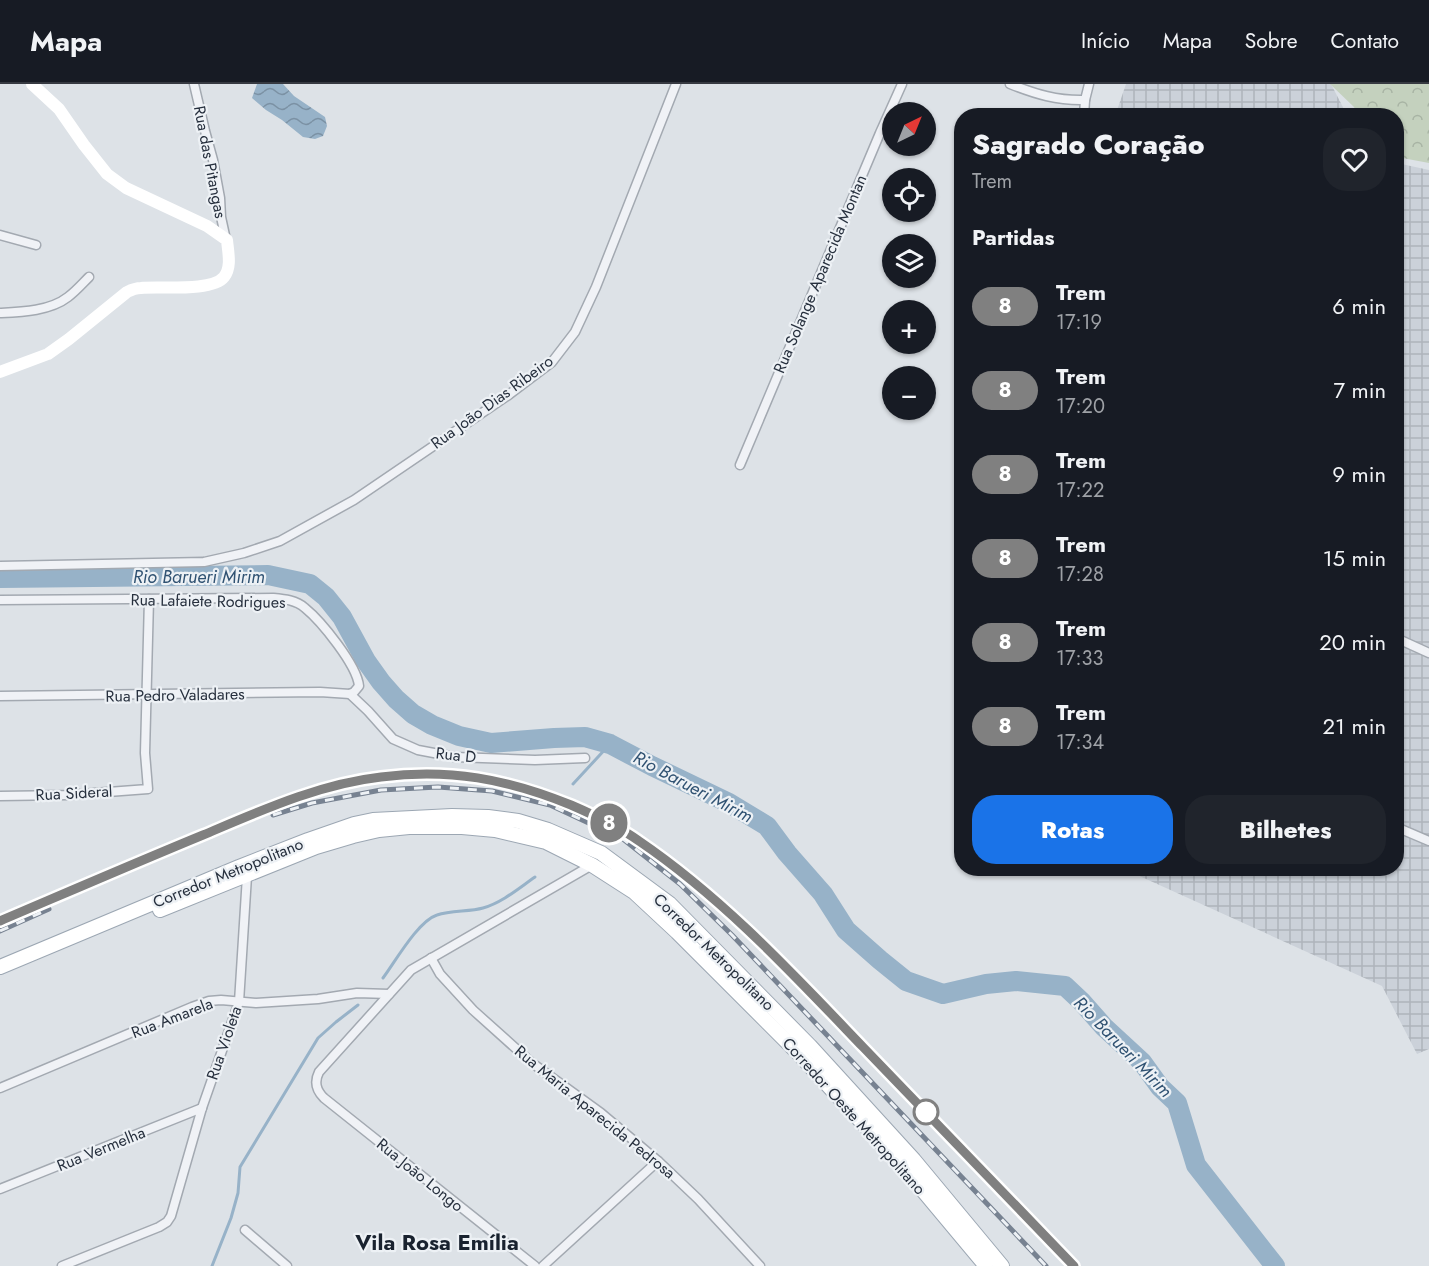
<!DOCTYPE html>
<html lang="pt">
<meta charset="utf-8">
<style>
:root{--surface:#171b24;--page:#20242c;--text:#f1f3f6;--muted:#9ea1a6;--line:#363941;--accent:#1a73e8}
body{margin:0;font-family:Jost,sans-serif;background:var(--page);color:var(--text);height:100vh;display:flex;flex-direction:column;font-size:22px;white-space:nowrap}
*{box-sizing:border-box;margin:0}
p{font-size:20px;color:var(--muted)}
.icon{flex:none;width:33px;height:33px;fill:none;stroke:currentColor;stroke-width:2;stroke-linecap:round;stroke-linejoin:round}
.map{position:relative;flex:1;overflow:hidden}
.drawer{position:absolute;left:954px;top:24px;width:450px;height:768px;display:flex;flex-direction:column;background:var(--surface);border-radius:24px;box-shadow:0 2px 4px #0004}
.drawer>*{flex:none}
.badge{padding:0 12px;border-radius:20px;font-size:21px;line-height:39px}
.needle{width:39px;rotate:43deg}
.tools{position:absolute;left:882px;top:18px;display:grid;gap:12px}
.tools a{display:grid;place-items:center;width:54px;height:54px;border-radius:50%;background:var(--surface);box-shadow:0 2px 4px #0004;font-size:30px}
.map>.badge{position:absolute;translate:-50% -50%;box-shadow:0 0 0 3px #fff}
h2{padding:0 18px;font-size:22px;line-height:54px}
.round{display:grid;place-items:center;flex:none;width:63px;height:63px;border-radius:24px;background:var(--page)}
.overview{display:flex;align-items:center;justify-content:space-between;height:102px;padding:0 18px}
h1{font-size:28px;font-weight:800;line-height:45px}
.action{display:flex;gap:12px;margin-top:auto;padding:12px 18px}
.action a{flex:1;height:69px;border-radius:24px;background:var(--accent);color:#fff;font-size:24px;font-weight:800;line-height:69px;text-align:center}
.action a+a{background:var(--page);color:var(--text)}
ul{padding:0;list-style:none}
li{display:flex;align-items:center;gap:18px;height:84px;padding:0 18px}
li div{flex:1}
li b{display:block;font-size:22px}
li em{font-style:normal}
li .badge{min-width:66px;font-weight:700;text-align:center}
header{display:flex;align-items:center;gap:36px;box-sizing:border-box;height:84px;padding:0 30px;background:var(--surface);border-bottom:2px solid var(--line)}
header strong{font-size:28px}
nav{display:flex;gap:33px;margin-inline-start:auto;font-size:21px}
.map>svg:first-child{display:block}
.industrial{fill:url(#industrial-grid)}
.forest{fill:url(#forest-crowns)}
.water{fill:url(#water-waves)}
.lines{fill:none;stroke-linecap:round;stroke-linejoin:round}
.stream{stroke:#97b2c8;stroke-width:3}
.river{stroke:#97b2c8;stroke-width:20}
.street-casing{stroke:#a3a9b1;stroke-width:11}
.primary-casing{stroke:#9ca7b3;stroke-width:16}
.street{stroke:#f0f2f6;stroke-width:8}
.secondary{stroke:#fff;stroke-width:12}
.primary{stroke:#fff;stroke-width:14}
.rail-casing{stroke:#778291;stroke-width:5}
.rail{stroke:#edf1f5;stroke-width:3;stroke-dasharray:9;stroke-linecap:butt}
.line-casing{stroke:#fff;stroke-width:14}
.line{stroke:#808080;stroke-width:9}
.stop-dot{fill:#fff;stroke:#808080;stroke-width:3}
.labels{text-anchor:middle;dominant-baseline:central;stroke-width:4.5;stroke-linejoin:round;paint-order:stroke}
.street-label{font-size:16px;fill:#27303e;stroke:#edf1f5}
.water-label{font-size:18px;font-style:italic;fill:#305272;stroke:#edf1f5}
.district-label{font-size:22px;font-weight:bold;fill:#19222f;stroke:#edf1f5}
</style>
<header>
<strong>Mapa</strong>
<nav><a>Início</a><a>Mapa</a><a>Sobre</a><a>Contato</a></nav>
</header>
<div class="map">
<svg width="1429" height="1182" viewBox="0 0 1429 1182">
<defs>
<pattern id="industrial-grid" width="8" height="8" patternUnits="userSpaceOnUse" patternTransform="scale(1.5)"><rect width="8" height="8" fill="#cbd1d9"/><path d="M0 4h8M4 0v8" fill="none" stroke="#aeb4bb"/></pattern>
<pattern id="forest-crowns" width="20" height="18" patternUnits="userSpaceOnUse" patternTransform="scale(1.5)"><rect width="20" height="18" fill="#c4d1be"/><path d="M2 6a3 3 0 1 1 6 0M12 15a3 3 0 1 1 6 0" fill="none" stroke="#a8b4a4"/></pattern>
<pattern id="water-waves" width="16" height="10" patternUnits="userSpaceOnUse" patternTransform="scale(1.5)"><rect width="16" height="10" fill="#97b2c8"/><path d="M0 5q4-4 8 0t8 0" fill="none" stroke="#7b91a4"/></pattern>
</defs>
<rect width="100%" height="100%" fill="#dde2e7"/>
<g class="industrial">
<polygon points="1126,0 1331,0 1347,31 1115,32"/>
<polygon points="1397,79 1429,86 1429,965 1417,970 1382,902 1124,785 1396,784"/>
</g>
<polygon class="forest" points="1330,0 1429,0 1429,79 1397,73 1396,32 1358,31 1354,23"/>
<polygon class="water" points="257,0 283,0 294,12 325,33 327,42 323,52 315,55 303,53 282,36 266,26 252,14"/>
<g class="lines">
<g class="stream">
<polyline points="573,700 610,660"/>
<path d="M383,894C395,878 418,837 437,831C451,826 469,828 483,824C503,818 519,804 535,793"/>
<polyline points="212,1182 231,1134 238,1109 240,1083 318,954 336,938 358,921"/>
</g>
<polyline class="river" points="0,494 268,491 310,500 326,513 342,533 366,577 381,598 396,615 413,630 432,641 459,652 491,659 554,654 585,653 610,660 652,682 729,719 767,742 787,769 823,810 846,846 880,876 906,897 943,910 986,900 1016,897 1065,902 1082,918 1104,943 1142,978 1160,1003 1177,1019 1196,1081 1275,1182"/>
<defs>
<g id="street">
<polyline points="194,0 205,47 213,76 220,114 221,133 226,156"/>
<path d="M1010,0C1035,10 1058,17 1085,16L1089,0"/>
<polyline points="1084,32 1085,16"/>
<polyline points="0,151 36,161"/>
<path d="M0,229C22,228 50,227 68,213C76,207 82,200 89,193"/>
<polyline points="740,381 880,49 902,0"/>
<polyline points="0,482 204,478 244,469 280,457 354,416 507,312 552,278 575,248 596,203 676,0"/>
<path d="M0,516L273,514C284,515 296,516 305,524C321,537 357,581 359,602L354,608L350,610"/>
<polyline points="1396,554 1429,569"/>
<polyline points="350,610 368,627 393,655 418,666 455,673 535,676 585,674"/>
<polyline points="0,612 320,608 350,610"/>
<polyline points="0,712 68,711 148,705 145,669 149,515"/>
<polyline points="1396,743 1429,757"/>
<polyline points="431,874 440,890 473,926 532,979 601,1029 658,1077 698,1115 760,1182"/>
<polyline points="0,1004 192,923 209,917 221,916 256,919 318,915 357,909 389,910"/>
<polyline points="0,1105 202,1024"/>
<polyline points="245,1146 287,1182"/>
<polyline points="62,1182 159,1143 167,1138 171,1132 202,1024 239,918 247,792"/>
<path d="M535,1182L324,1014C316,1006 314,998 319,988L411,886L592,781"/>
<polyline points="543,1182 658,1077"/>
</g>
<g id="primary">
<polyline points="160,826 316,763 353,752 379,746 409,743 462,743 495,746 546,758 592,781 634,808 677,848 799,970 905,1085 986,1182"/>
<polyline points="0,883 239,783 308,756 354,740 373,736 452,732 488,733 518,737 548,746 601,769 670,820 810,962 914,1076 1002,1182"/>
</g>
</defs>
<use href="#street" class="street-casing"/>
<use href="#primary" class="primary-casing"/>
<use href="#street" class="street"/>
<path class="secondary" d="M0,288L48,270L69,255L127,208C131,206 136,204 141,204C159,202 212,208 224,193C232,183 228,168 227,156L207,142L126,104L107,90L84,61L59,25L32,0"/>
<use href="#primary" class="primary"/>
<defs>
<g id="rail">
<polyline points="273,731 312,719 381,706 438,703 492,707 550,721 623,755 680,800 732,851 1046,1182"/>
<path d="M0,837C68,808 135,779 203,751C260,727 319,700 381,693C409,689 437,688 465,691C524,698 590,723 639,757C723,814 793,890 863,963C933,1036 1004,1109 1074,1182"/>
<polyline points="0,847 49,825"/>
</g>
</defs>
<use href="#rail" class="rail-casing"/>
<use href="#rail" class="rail"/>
</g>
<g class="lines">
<defs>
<path id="line" d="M0,837C68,808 135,779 203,751C260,727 319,700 381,693C449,684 507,695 571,721C594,731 618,742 639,757C723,814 793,890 863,963C933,1036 1004,1109 1074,1182"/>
</defs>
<use href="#line" class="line-casing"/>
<use href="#line" class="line"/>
</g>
<circle class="stop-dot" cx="926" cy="1028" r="12"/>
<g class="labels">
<g class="street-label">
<text transform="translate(210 78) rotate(79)">Rua das Pitangas</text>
<text transform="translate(820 190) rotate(-67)">Rua Solange Aparecida Montan</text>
<text transform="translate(492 318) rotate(-36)">Rua João Dias Ribeiro</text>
<text transform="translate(208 517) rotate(1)">Rua Lafaiete Rodrigues</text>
<text transform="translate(175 611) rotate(-1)">Rua Pedro Valadares</text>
<text transform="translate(456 671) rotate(6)">Rua D</text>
<text transform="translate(74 709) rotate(-3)">Rua Sideral</text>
<text transform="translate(228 789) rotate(-22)">Corredor Metropolitano</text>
<text transform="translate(714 868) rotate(44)">Corredor Metropolitano</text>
<text transform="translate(172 934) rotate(-21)">Rua Amarela</text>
<text transform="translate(224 959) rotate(-71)">Rua Violeta</text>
<text transform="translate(595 1028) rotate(39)">Rua Maria Aparecida Pedrosa</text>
<text transform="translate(854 1032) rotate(48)">Corredor Oeste Metropolitano</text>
<text transform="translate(101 1065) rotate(-22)">Rua Vermelha</text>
<text transform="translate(420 1091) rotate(39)">Rua João Longo</text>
</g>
<g class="water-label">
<text x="199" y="493">Rio Barueri Mirim</text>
<text transform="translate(693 703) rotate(28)">Rio Barueri Mirim</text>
<text transform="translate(1123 963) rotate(46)">Rio Barueri Mirim</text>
</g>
<g class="district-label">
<text x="437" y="1158">Vila Rosa Emília</text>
</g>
</g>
</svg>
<div class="tools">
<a><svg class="needle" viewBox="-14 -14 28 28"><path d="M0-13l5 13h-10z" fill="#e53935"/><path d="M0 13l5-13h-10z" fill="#9ea1a6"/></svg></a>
<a><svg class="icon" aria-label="locate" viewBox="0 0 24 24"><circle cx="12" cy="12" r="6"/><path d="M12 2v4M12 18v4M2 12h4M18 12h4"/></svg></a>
<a><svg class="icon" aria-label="layers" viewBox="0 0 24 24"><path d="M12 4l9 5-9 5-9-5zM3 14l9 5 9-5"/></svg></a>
<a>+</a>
<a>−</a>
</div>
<b class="badge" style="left:609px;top:739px;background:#808080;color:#fff">8</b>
<section class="drawer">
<div class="overview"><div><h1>Sagrado Coração</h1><p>Trem</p></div><a class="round"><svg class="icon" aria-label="heart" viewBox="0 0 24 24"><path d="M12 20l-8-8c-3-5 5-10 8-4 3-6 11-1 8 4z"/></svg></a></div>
<h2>Partidas</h2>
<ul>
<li><span class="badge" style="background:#808080;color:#fff">8</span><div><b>Trem</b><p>17:19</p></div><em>6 min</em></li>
<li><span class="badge" style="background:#808080;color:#fff">8</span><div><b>Trem</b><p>17:20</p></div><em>7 min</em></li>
<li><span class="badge" style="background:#808080;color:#fff">8</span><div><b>Trem</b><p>17:22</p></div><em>9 min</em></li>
<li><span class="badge" style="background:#808080;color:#fff">8</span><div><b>Trem</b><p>17:28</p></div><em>15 min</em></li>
<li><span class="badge" style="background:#808080;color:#fff">8</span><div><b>Trem</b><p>17:33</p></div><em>20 min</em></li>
<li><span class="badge" style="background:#808080;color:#fff">8</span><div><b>Trem</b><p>17:34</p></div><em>21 min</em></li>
</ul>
<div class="action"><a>Rotas</a><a>Bilhetes</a></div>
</section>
</div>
